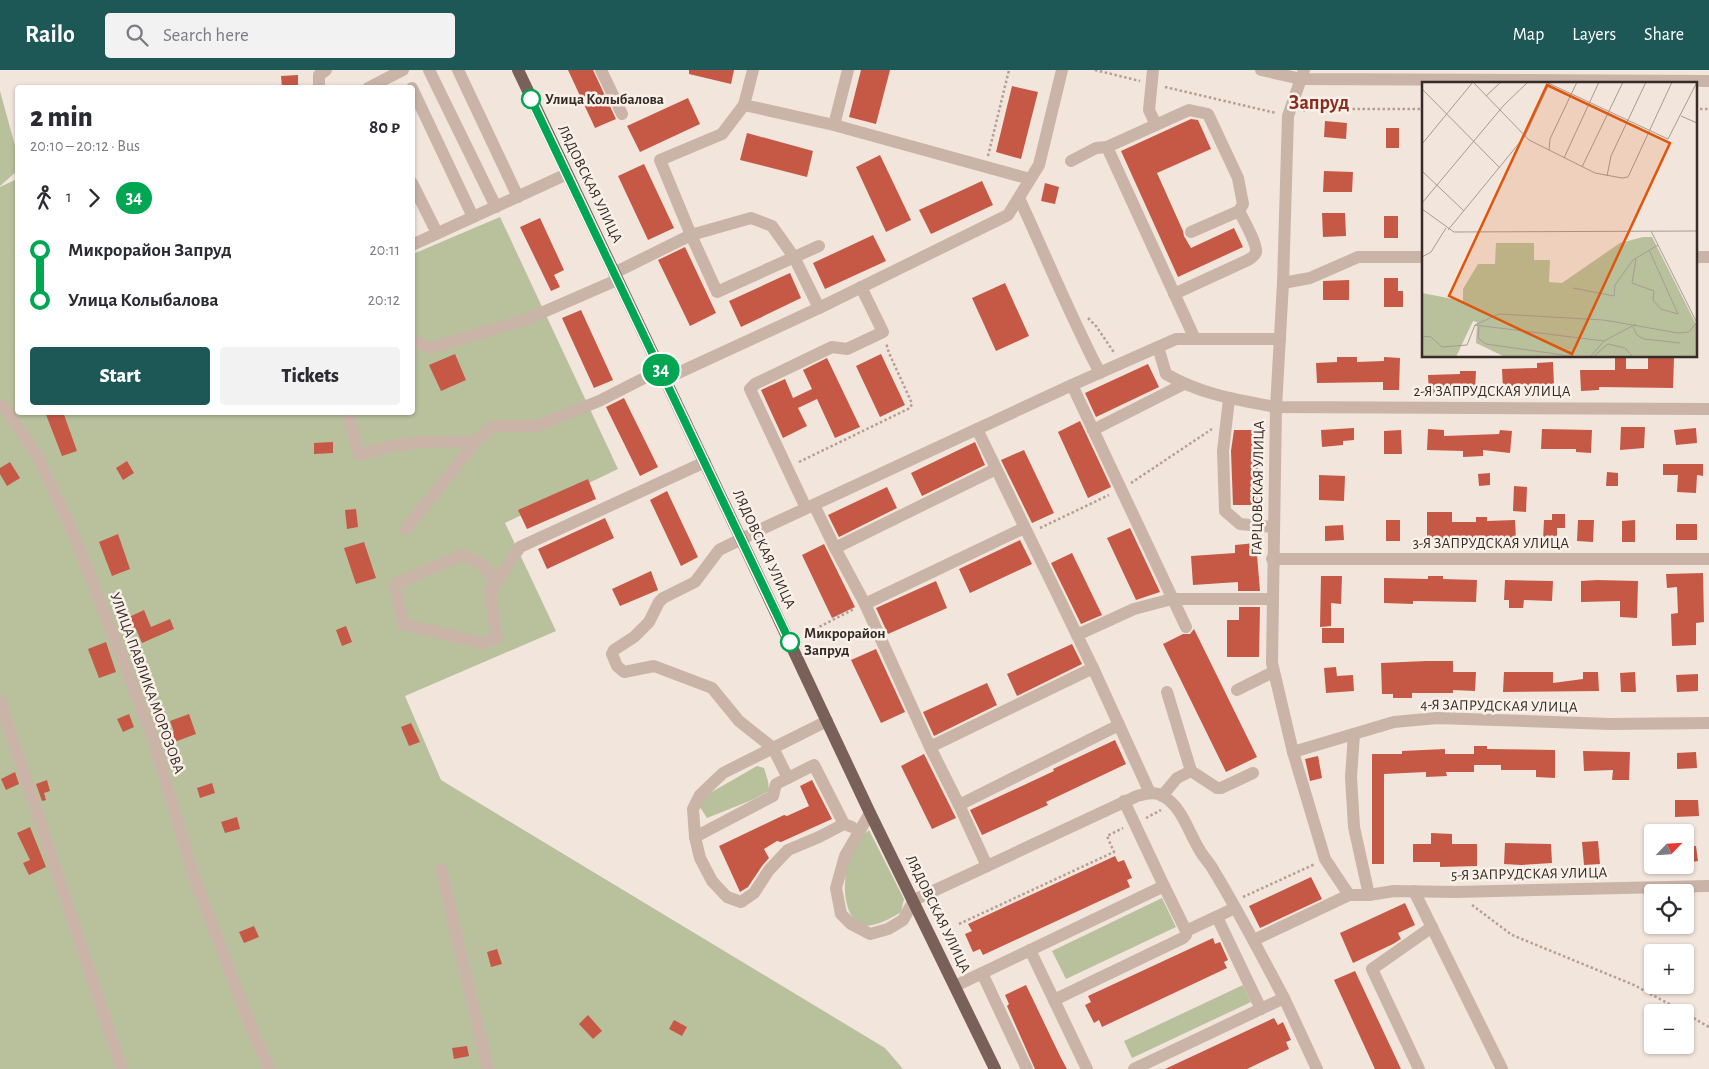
<!DOCTYPE html>
<meta charset="utf-8">
<style>
:root{--surface:#fff;--page:#f2f2f3;--text:#2b2b33;--muted:#7c7c81;--accent:#1d5856}
body{margin:0;font-family:"Alegreya Sans",sans-serif;background:var(--page);color:var(--text);height:100vh;display:flex;flex-direction:column;font-size:19px;white-space:nowrap}
*{box-sizing:border-box;margin:0}
p{font-size:16px;color:var(--muted)}
.icon{flex:none;width:28px;height:28px;fill:none;stroke:currentColor;stroke-width:2;stroke-linecap:round;stroke-linejoin:round}
.map{position:relative;flex:1;overflow:hidden}
.details{position:absolute;left:15px;top:15px;width:400px;height:330px;display:flex;flex-direction:column;background:var(--surface);border-radius:5px;box-shadow:0 1px 4px #0004}
.details>*{flex:none}
.badge{padding:0 10px;border-radius:16px;font-size:18px;line-height:32px}
.needle{width:32px;rotate:65deg}
.buttons{position:absolute;left:1644px;top:754px;display:grid;gap:10px}
.buttons a{display:grid;place-items:center;width:50px;height:50px;border-radius:5px;background:var(--surface);box-shadow:0 1px 4px #0004;font-size:25px}
.map>.badge{position:absolute;translate:-50% -50%;box-shadow:0 0 0 2px #fff}
.legs{display:flex;align-items:center;gap:8px;height:55px;padding:0 15px;font-size:16px}
.legs p{margin-inline-start:auto}
.head{display:flex;align-items:center;justify-content:space-between;height:85px;padding:0 15px}
h1{font-size:28px;font-weight:800;line-height:38px}
.button{display:flex;gap:10px;margin-top:auto;padding:10px 15px}
.button a{flex:1;height:58px;border-radius:5px;background:var(--accent);color:#fff;font-size:20px;font-weight:800;line-height:58px;text-align:center}
.button a+a{background:var(--page);color:var(--text)}
ul{padding:0 15px;list-style:none}
li{display:flex;align-items:center;gap:18px;height:50px;font-size:19px}
li i{display:grid;place-items:center;width:8px;height:100%;margin:0 6px;background:currentColor}
li i::after{content:'';width:12px;height:12px;margin:-6px;border:4px solid;border-radius:50%;background:var(--surface)}
li p{margin-inline-start:auto}
li:first-child i{background:linear-gradient(#0000 50%,currentColor 0)}
li:last-child i{background:linear-gradient(currentColor 50%,#0000 0)}
header{display:flex;align-items:center;gap:30px;box-sizing:border-box;height:70px;padding:0 25px;background:var(--accent);color:#fff}
header strong{font-size:24px}
nav{display:flex;gap:28px;margin-inline-start:auto;font-size:18px}
.search{width:350px;height:45px;background:var(--page);display:flex;align-items:center;gap:12px;box-sizing:border-box;padding:0 18px;border-radius:5px;color:var(--muted);font-size:19px}
.map>svg:first-child{display:block}
.green{fill:#b8c19c}
.building{fill:#c65846}
.lines{fill:none;stroke-linecap:round;stroke-linejoin:round}
.path{stroke:#b69e92;stroke-width:2.5;stroke-dasharray:2.5 2.5;stroke-linecap:butt}
.minor{stroke:#cab4a8;stroke-width:12}
.major{stroke:#796059;stroke-width:12}
.line-1-casing{stroke:#fff;stroke-width:11}
.line-1{stroke:#00a651;stroke-width:8}
.stop-1-dot{fill:#fff;stroke:#00a651;stroke-width:2.5}
.labels{text-anchor:middle;dominant-baseline:central;stroke-width:5;stroke-linejoin:round;paint-order:stroke}
.stop-label{font-size:15px;font-weight:bold;fill:#372b28;stroke:#f9f0e8;text-anchor:start}
.street-label{font-size:15px;fill:#372b28;stroke:#f9f0e8}
.district-label{font-size:20px;font-weight:bold;fill:#862f21;stroke:#f9f0e8}
.inset-road{fill:none;stroke:#a79b94;stroke-width:1}
.view{fill:#df570d;fill-opacity:0.15;stroke:#df570d;stroke-width:2.5}
.inset-edge{fill:none;stroke:#372b28;stroke-width:2.5}
</style>
<header>
<strong>Railo</strong>
<div class="search"><svg class="icon" aria-label="search" viewBox="0 0 24 24"><circle cx="10" cy="10" r="6"/><path d="M15 15l6 6"/></svg>Search here</div>
<nav><a>Map</a><a>Layers</a><a>Share</a></nav>
</header>
<div class="map">
<svg width="1709" height="999" viewBox="0 0 1709 999">
<rect width="100%" height="100%" fill="#f2e5dc"/>
<g class="green">
<polygon points="0,21 17,83 17,101 0,116"/>
<polygon points="17,109 18,342 412,342 413,184 500,147 618,399 505,453 556,561 405,626 441,710 885,978 903,999 0,999 0,117"/>
<polygon points="757,696 764,698 768,711 769,721 752,730 707,748 698,734 703,727"/>
<path d="M869,760L904,829L901,842C887,851 877,855 861,857C859,854 855,851 853,848C837,825 846,775 869,760Z"/>
<polygon points="1162,828 1176,857 1066,909 1052,881"/>
<polygon points="1243,915 1251,932 1132,988 1124,971"/>
</g>
<g class="building">
<polygon points="568,0 593,0 616,49 595,58"/>
<polygon points="689,0 734,0 731,14 689,4"/>
<polygon points="861,0 890,0 876,54 849,47"/>
<polygon points="298,5 298,18 282,18 281,6"/>
<polygon points="1012,16 1038,22 1021,89 996,82"/>
<polygon points="688,28 700,54 640,82 627,56"/>
<polygon points="1191,49 1198,50 1211,79 1157,103 1183,161 1184,166 1191,178 1234,158 1243,177 1178,207 1121,81"/>
<polygon points="1325,51 1347,53 1346,69 1324,67"/>
<rect x="1386" y="58" width="13" height="20"/>
<polygon points="747,63 813,81 807,107 740,90"/>
<polygon points="880,85 911,150 886,162 856,97"/>
<polygon points="644,94 674,158 648,170 618,106"/>
<polygon points="1324,101 1353,102 1352,122 1323,122"/>
<polygon points="982,111 993,135 931,164 919,140"/>
<polygon points="1045,113 1059,117 1055,134 1041,131"/>
<polygon points="1322,143 1345,143 1346,166 1323,167"/>
<rect x="1384" y="146" width="14" height="22"/>
<polygon points="540,148 564,200 554,205 560,217 551,221 520,157"/>
<polygon points="873,165 886,191 825,219 813,193"/>
<polygon points="685,177 716,243 690,256 658,190"/>
<polygon points="790,203 801,228 741,257 729,231"/>
<polygon points="1384,208 1398,208 1398,221 1403,221 1403,237 1384,237"/>
<polygon points="1349,210 1349,230 1323,230 1323,211"/>
<polygon points="1005,213 1029,266 996,281 972,228"/>
<polygon points="581,240 613,310 594,318 562,248"/>
<polygon points="455,284 466,310 441,321 429,295"/>
<polygon points="881,284 905,335 880,347 856,296"/>
<polygon points="1337,287 1357,287 1357,292 1384,291 1384,287 1400,288 1399,320 1383,320 1383,312 1317,313 1316,293 1337,292"/>
<polygon points="1615,287 1626,287 1626,299 1648,299 1648,288 1674,288 1673,318 1599,317 1599,320 1581,321 1580,300 1615,300"/>
<polygon points="827,288 860,357 835,368 817,329 798,338 807,356 783,368 761,320 785,309 793,328 812,319 803,300"/>
<polygon points="1553,292 1554,315 1503,320 1502,299 1537,298 1537,293"/>
<polygon points="1148,294 1159,317 1096,347 1085,323"/>
<polygon points="1460,301 1476,301 1475,322 1451,321 1451,324 1429,325 1428,305 1460,304"/>
<polygon points="624,328 658,397 640,406 606,337"/>
<polygon points="45,342 63,342 77,381 62,386"/>
<polygon points="1080,351 1111,417 1088,428 1058,362"/>
<polygon points="1621,357 1645,357 1644,378 1620,380"/>
<polygon points="1354,358 1354,370 1343,371 1343,375 1322,377 1321,360"/>
<polygon points="1696,358 1697,373 1676,375 1674,360"/>
<polygon points="1428,359 1444,360 1444,366 1499,364 1500,360 1512,361 1510,383 1483,380 1483,386 1463,387 1463,381 1427,380"/>
<polygon points="1542,359 1592,360 1591,383 1576,382 1576,379 1541,379"/>
<polygon points="1234,360 1258,360 1257,435 1233,435 1231,381"/>
<polygon points="1401,360 1402,384 1384,384 1384,361"/>
<polygon points="333,372 333,383 314,384 314,373"/>
<polygon points="975,372 985,395 922,426 911,403"/>
<polygon points="1024,380 1054,443 1032,453 1001,390"/>
<polygon points="127,391 134,403 123,410 116,398"/>
<polygon points="10,392 20,408 7,416 0,404 0,398"/>
<polygon points="1663,394 1703,394 1703,406 1697,405 1696,423 1677,422 1678,405 1663,405"/>
<polygon points="1607,402 1618,403 1618,416 1606,416"/>
<polygon points="1490,403 1490,415 1479,416 1478,404"/>
<polygon points="1319,405 1345,406 1344,431 1319,430"/>
<polygon points="588,409 596,429 527,459 518,440"/>
<polygon points="1514,416 1527,417 1526,442 1513,441"/>
<polygon points="887,417 897,438 839,467 828,445"/>
<polygon points="667,421 698,487 681,496 650,430"/>
<polygon points="356,439 358,457 347,459 345,440"/>
<polygon points="1427,442 1452,442 1452,452 1476,452 1476,447 1487,447 1487,451 1515,450 1516,469 1427,470"/>
<polygon points="1552,444 1565,444 1565,458 1557,458 1557,470 1543,470 1544,450 1552,450"/>
<polygon points="605,448 614,468 547,499 538,479"/>
<rect x="1386" y="450" width="14" height="21"/>
<polygon points="1578,450 1594,450 1593,472 1577,471"/>
<polygon points="1635,450 1635,472 1622,472 1622,451"/>
<rect x="1676" y="454" width="21" height="16"/>
<polygon points="1343,455 1344,470 1325,471 1325,456"/>
<polygon points="1130,458 1160,522 1136,530 1107,468"/>
<polygon points="118,464 130,499 112,506 99,472"/>
<polygon points="1020,470 1032,494 970,523 959,499"/>
<polygon points="364,472 376,508 356,514 344,478"/>
<polygon points="1256,473 1260,521 1238,521 1238,512 1193,515 1191,486 1235,483 1235,475"/>
<polygon points="824,474 855,537 832,548 802,485"/>
<polygon points="1072,483 1102,545 1081,554 1051,493"/>
<polygon points="651,501 658,520 620,536 612,519"/>
<polygon points="1703,503 1704,552 1696,553 1696,575 1672,576 1671,544 1678,543 1677,517 1667,518 1666,504"/>
<polygon points="1321,506 1342,506 1341,534 1331,533 1331,556 1320,557"/>
<polygon points="1428,506 1443,506 1443,509 1477,510 1476,532 1413,531 1413,534 1384,533 1384,508 1428,509"/>
<polygon points="1505,510 1553,511 1552,531 1524,530 1523,538 1509,538 1509,530 1504,530"/>
<polygon points="1597,510 1638,511 1637,548 1620,547 1620,531 1581,532 1581,511"/>
<polygon points="936,511 947,538 888,564 876,538"/>
<polygon points="1239,537 1260,537 1259,587 1227,587 1227,550 1239,550"/>
<polygon points="144,540 151,557 170,549 174,559 142,573 135,557 134,558 129,547"/>
<polygon points="346,556 352,572 342,576 336,560"/>
<rect x="1322" y="558" width="22" height="15"/>
<polygon points="1194,559 1257,687 1226,702 1163,574 1183,564 1190,564"/>
<polygon points="106,572 116,602 99,608 88,579"/>
<polygon points="1072,574 1082,594 1017,626 1007,604"/>
<polygon points="876,579 905,642 881,653 851,590"/>
<polygon points="1426,591 1453,591 1453,602 1476,602 1475,621 1453,620 1453,623 1412,623 1412,628 1393,628 1393,624 1382,624 1381,593"/>
<polygon points="1336,597 1337,606 1353,605 1354,621 1326,623 1324,598"/>
<polygon points="1504,602 1553,602 1553,613 1583,609 1583,602 1598,602 1599,621 1503,622"/>
<polygon points="1635,602 1636,622 1621,622 1620,603"/>
<polygon points="1698,604 1698,621 1677,622 1676,605"/>
<polygon points="987,613 997,635 934,666 923,642"/>
<polygon points="129,644 134,657 123,662 117,649"/>
<polygon points="189,644 196,664 169,674 166,665 174,662 170,651"/>
<polygon points="411,653 420,672 409,676 401,657"/>
<polygon points="1115,670 1126,694 1046,732 1048,735 982,765 970,740 1054,701 1053,699"/>
<polygon points="1474,676 1487,676 1487,679 1555,680 1555,708 1536,707 1536,700 1501,700 1501,695 1474,695 1474,702 1446,702 1447,706 1426,707 1426,702 1384,704 1384,794 1372,794 1372,684 1402,684 1402,681 1445,679 1445,684 1474,684"/>
<polygon points="1583,681 1630,682 1629,710 1612,710 1613,700 1584,701"/>
<polygon points="1696,682 1697,698 1677,699 1677,683"/>
<polygon points="924,684 956,748 932,759 901,696"/>
<polygon points="1318,686 1322,708 1310,711 1305,689"/>
<polygon points="15,702 19,714 6,720 1,709"/>
<polygon points="47,710 50,721 44,723 46,730 42,731 36,714"/>
<polygon points="812,710 832,749 781,772 777,771 764,779 769,788 762,796 748,817 740,822 719,776 784,745 787,746 809,736 800,716"/>
<polygon points="212,713 215,723 200,728 197,718"/>
<polygon points="1675,730 1698,730 1699,746 1675,747"/>
<polygon points="237,747 240,759 225,763 221,752"/>
<polygon points="30,757 46,797 29,805 23,793 30,790 17,763"/>
<polygon points="1431,763 1452,764 1452,774 1477,774 1477,796 1440,797 1440,792 1413,792 1413,774 1431,774"/>
<polygon points="1598,771 1600,794 1584,795 1582,772"/>
<polygon points="1505,773 1551,774 1552,793 1521,795 1504,794"/>
<polygon points="1696,776 1698,791 1685,793 1685,777"/>
<polygon points="1115,786 1118,792 1124,790 1132,808 1127,810 1130,817 983,885 980,879 973,882 965,864 972,861 968,854"/>
<polygon points="1311,807 1322,829 1260,858 1249,836"/>
<polygon points="1405,833 1415,855 1398,863 1401,869 1393,874 1353,893 1340,863"/>
<polygon points="254,856 259,867 244,873 239,862"/>
<polygon points="1213,868 1215,874 1220,872 1228,890 1224,892 1227,898 1102,957 1099,950 1094,953 1085,935 1091,932 1088,926"/>
<polygon points="497,879 502,894 491,897 487,882"/>
<polygon points="1355,901 1401,999 1375,999 1334,910"/>
<polygon points="1026,915 1060,986 1067,999 1035,999 1007,936 1009,934 1005,925"/>
<polygon points="588,945 602,961 593,969 579,954"/>
<polygon points="1274,948 1278,955 1283,952 1291,970 1286,972 1289,979 1247,999 1165,999"/>
<polygon points="674,950 687,957 682,966 669,959"/>
<polygon points="467,976 469,986 454,989 452,978"/>
</g>
<g class="lines">
<g class="path">
<polyline points="1095,0 1140,11"/>
<polyline points="1165,17 1276,43"/>
<polyline points="1695,39 1709,39"/>
<polyline points="1303,41 1307,39 1423,39"/>
<polyline points="988,86 1009,0"/>
<polyline points="1088,248 1096,256 1115,284"/>
<polyline points="799,392 910,338 912,334 910,329 889,283 886,273"/>
<polyline points="1131,413 1212,359"/>
<polyline points="1040,458 1109,425"/>
<polyline points="815,559 854,539"/>
<polyline points="1146,748 1161,740"/>
<polyline points="1243,827 1315,794"/>
<polyline points="1472,835 1512,865 1634,915 1684,942"/>
<polyline points="959,854 1114,782 1107,766 1123,758"/>
<polyline points="1685,943 1709,957"/>
</g>
<g class="minor">
<polyline points="429,0 496,137"/>
<polyline points="458,0 518,127"/>
<polyline points="601,0 622,44"/>
<polyline points="753,0 744,35 834,55 848,0"/>
<polyline points="1153,0 1149,40 1156,55"/>
<polyline points="1261,0 1301,9 1709,11"/>
<polyline points="1304,0 1288,46 1283,213 1276,337 1272,593 1293,682 1325,789 1349,825"/>
<polyline points="319,18 319,5 326,0"/>
<polyline points="368,18 403,0"/>
<polyline points="412,18 473,147"/>
<polyline points="744,35 722,64 660,90 691,165 717,222 819,176"/>
<polyline points="834,55 1030,109"/>
<polyline points="1071,91 1096,78 1107,77"/>
<polyline points="412,113 437,163"/>
<path d="M1019,128C1046,186 1070,246 1100,303"/>
<polyline points="1191,162 1239,141"/>
<polyline points="412,175 567,104"/>
<polyline points="1695,187 1709,187"/>
<polyline points="614,203 691,165 751,148 772,156 794,187 819,238"/>
<polyline points="1283,213 1310,208 1358,187 1423,187"/>
<path d="M1174,224L1248,190C1251,188 1255,186 1256,182C1257,173 1243,149 1239,141L1243,134L1238,108L1208,44L1189,40L1107,77L1195,269"/>
<polyline points="412,271 430,278 525,250 617,210"/>
<path d="M1158,277L1166,304C1200,324 1237,330 1276,337L1709,339"/>
<polyline points="665,309 819,238 1008,145 1039,95 1062,0"/>
<polyline points="1072,315 1186,557"/>
<polyline points="1229,329 1223,381 1225,441 1240,454 1273,457"/>
<polyline points="0,335 5,338 38,387 75,467 153,668 194,807 255,967 270,999"/>
<polyline points="347,342 359,385 392,376 422,372 476,371"/>
<polyline points="977,359 1093,598"/>
<polyline points="1093,360 1184,314"/>
<polyline points="814,435 835,478 996,399"/>
<polyline points="806,438 750,319 755,314 832,277 847,279 883,262 861,217"/>
<polyline points="1024,458 865,534 930,677 1093,598 1119,655"/>
<polyline points="406,459 476,371 493,356 537,356 599,331 660,300"/>
<polyline points="835,478 865,534"/>
<polyline points="1272,489 1709,489"/>
<polyline points="496,512 482,494 462,485 395,514 403,554 482,573 497,568 490,521 520,477 705,392"/>
<polyline points="1077,565 1134,539 1172,529 1272,529"/>
<polyline points="1237,620 1273,602"/>
<polyline points="1167,622 1191,701"/>
<polyline points="0,631 122,999"/>
<polyline points="827,651 723,703 700,725 693,739 695,767 700,788 712,811 727,827 741,832 754,823 769,800 788,780 819,767 844,754 852,757"/>
<polyline points="1354,664 1351,707 1354,757 1369,825"/>
<polyline points="930,677 959,735"/>
<polyline points="1293,682 1394,652 1437,648 1610,654 1709,653"/>
<polyline points="1162,726 1177,708 1191,701 1217,718 1221,718 1253,703"/>
<path d="M870,743L845,786L836,818L841,844L851,854L870,864L888,859L903,850L914,830L942,817L1137,726C1146,724 1154,721 1163,726C1182,737 1188,761 1199,779C1203,787 1210,793 1214,801C1239,842 1261,885 1284,928"/>
<polyline points="844,754 814,695 788,708 773,678 739,651 712,618 654,596 624,602 617,596 612,584 614,580 634,567 649,552 659,532 663,528 695,512 719,480 768,456 1072,315 1176,269 1280,269"/>
<polyline points="695,767 773,726 776,714 788,708"/>
<polyline points="987,796 959,735 1119,655 1150,723"/>
<polyline points="441,799 488,999"/>
<polyline points="1414,821 1502,999"/>
<polyline points="1217,847 1261,939"/>
<polyline points="1186,861 1235,838"/>
<polyline points="1254,870 1349,825 1369,825 1394,821 1455,822 1709,816"/>
<polyline points="1030,880 1087,999"/>
<polyline points="982,903 1027,999"/>
<polyline points="955,916 1164,816 1124,731"/>
<polyline points="1054,930 1183,868 1186,865 1186,861 1164,816"/>
<polyline points="1134,999 1284,928 1317,999"/>
<polyline points="1419,999 1372,899 1432,857"/>
</g>
<polyline class="major" points="518,0 741,469 870,743 995,999"/>
</g>
<g class="lines">
<defs>
<polyline id="line-1" points="531,29 790,572"/>
</defs>
<use href="#line-1" class="line-1-casing"/>
<use href="#line-1" class="line-1"/>
</g>
<g class="stop-1-dot">
<circle cx="531" cy="29" r="9"/>
<circle cx="790" cy="572" r="9"/>
</g>
<g class="labels">
<g class="stop-label">
<text x="545" y="29">Улица Колыбалова</text>
<text x="804" y="563">Микрорайон<tspan x="804" dy="17">Запруд</tspan></text>
</g>
<g class="street-label">
<text transform="translate(590 114) rotate(64)">ЛЯДОВСКАЯ УЛИЦА</text>
<text x="1492" y="321">2-Я ЗАПРУДСКАЯ УЛИЦА</text>
<text transform="translate(1258 418) rotate(-89)">ГАРЦОВСКАЯ УЛИЦА</text>
<text x="1491" y="473">3-Я ЗАПРУДСКАЯ УЛИЦА</text>
<text transform="translate(764 479) rotate(65)">ЛЯДОВСКАЯ УЛИЦА</text>
<text transform="translate(147 613) rotate(70)">УЛИЦА ПАВЛИКА МОРОЗОВА</text>
<text transform="translate(1499 636) rotate(1)">4-Я ЗАПРУДСКАЯ УЛИЦА</text>
<text transform="translate(1529 804) rotate(-1)">5-Я ЗАПРУДСКАЯ УЛИЦА</text>
<text transform="translate(938 844) rotate(64)">ЛЯДОВСКАЯ УЛИЦА</text>
</g>
<g class="district-label">
<text x="1319" y="33">Запруд</text>
</g>
</g>
<g transform="translate(1422 12)">
<rect width="275" height="275" fill="#f2e5dc"/>
<path d="M221,155H230L275,244V275H83L54,261L55,240L51,239L34,275H0V211L41,219V207L56,182H73L74,161H112V178H128L127,200L140,201L198,161Z" fill="#b8c19c"/>
<path class="inset-road" d="M51,0L107,58L173,91L200,96L206,95L250,0M124,0L246,57L275,0M0,7L78,86M64,14L79,0M259,34L275,41M0,62L51,0M127,68L128,57L155,0M142,76L177,0M160,85L201,0M0,89L42,129M185,94L189,74L224,0M0,121L82,23L106,0M0,127L32,150L275,149M26,148L103,54L128,0M229,149L275,241M0,175L9,170L24,146M214,177L210,201L232,209L231,218L239,227L256,232L227,168M151,206L192,214L193,203L211,178L236,163M53,243L182,259L214,242M57,245L56,256L64,262L155,275M211,245L215,253L222,257L258,261M0,254L9,255L20,265L45,263L53,243L77,232L182,238L256,251L267,250L275,240M168,275L182,259M171,275L186,262L203,266L211,275"/>
<path class="view" d="M125,3L248,61L150,272L27,214Z"/>
<rect width="275" height="275" class="inset-edge"/>
</g>
</svg>
<div class="buttons">
<a><svg class="needle" viewBox="-14 -14 28 28"><path d="M0-13l5 13h-10z" fill="#e53935"/><path d="M0 13l5-13h-10z" fill="#7c7c81"/></svg></a>
<a><svg class="icon" aria-label="locate" viewBox="0 0 24 24"><circle cx="12" cy="12" r="6"/><path d="M12 2v4M12 18v4M2 12h4M18 12h4"/></svg></a>
<a>+</a>
<a>−</a>
</div>
<b class="badge" style="left:661px;top:300px;background:#00a651;color:#fff">34</b>
<section class="details">
<div class="head"><div><h1>2 min</h1><p>20:10 – 20:12 · Bus</p></div><b>80 ₽</b></div>
<div class="legs"><svg class="icon" aria-label="walk" viewBox="0 0 24 24"><circle cx="13" cy="4" r="2"/><path d="M13 8l-2 6 4 7M11 14l-3 7M7 12l3-4h3l4 4"/></svg>1<svg class="icon" aria-label="forward" viewBox="0 0 24 24"><path d="M9 5l7 7-7 7"/></svg><b class="badge" style="background:#00a651;color:#fff">34</b></div>
<ul>
<li><i style="color:#00a651"></i><b>Микрорайон Запруд</b><p>20:11</p></li>
<li><i style="color:#00a651"></i><b>Улица Колыбалова</b><p>20:12</p></li>
</ul>
<div class="button"><a>Start</a><a>Tickets</a></div>
</section>
</div>
